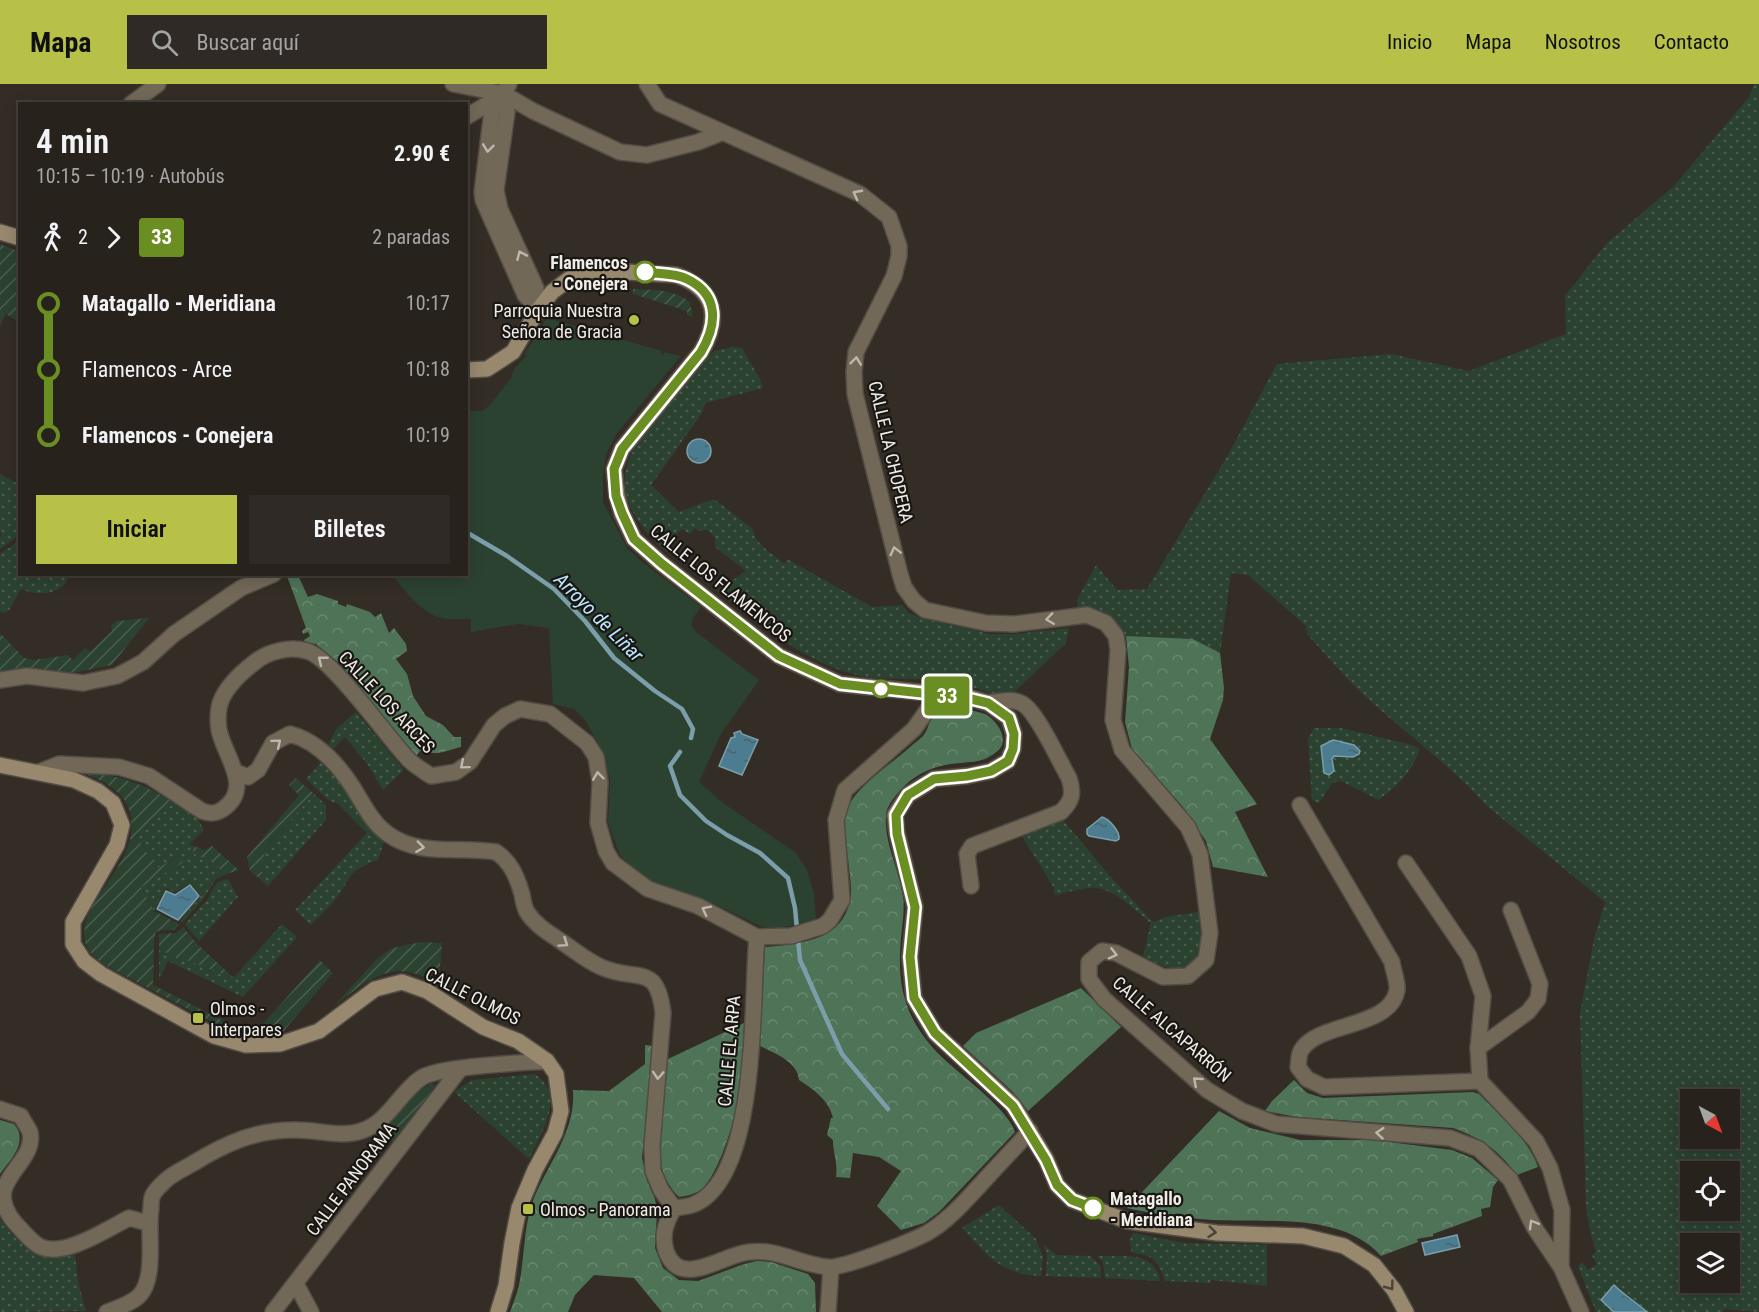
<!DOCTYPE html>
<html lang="es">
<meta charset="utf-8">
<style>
:root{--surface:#27221c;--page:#2f2a25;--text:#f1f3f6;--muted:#a4a4a3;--line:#433f3b;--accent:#b8c147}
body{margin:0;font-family:"Roboto Condensed",sans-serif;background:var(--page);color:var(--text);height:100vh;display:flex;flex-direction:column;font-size:22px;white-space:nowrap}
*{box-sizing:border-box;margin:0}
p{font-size:20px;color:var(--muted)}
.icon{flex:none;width:33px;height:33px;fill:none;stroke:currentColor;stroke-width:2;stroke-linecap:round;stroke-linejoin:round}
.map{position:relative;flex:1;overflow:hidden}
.sheet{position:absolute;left:18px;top:18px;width:450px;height:474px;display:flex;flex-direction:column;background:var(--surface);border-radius:0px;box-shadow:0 3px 15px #0003,0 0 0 2px var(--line)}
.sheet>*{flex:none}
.badge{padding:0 12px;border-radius:4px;font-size:21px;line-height:39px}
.needle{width:39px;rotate:139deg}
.buttons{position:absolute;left:1680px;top:1005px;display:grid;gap:12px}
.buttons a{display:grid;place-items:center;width:60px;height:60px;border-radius:0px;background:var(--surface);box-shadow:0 3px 15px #0003,0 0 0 2px var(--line);font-size:30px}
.map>.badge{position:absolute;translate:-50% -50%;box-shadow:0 0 0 3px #fff}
.legs{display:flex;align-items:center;gap:9px;height:66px;padding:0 18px;font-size:20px}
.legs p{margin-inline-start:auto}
.headline{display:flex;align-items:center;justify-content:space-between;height:102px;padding:0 18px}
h1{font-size:33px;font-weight:600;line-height:45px}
.primary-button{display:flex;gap:12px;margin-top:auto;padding:12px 18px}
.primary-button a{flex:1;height:69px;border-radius:0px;background:var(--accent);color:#111;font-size:24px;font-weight:600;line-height:69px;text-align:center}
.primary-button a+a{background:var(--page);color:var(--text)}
ul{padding:0 18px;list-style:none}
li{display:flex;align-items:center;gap:21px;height:66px;font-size:22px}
li i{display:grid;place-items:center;width:9px;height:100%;margin:0 8px;background:currentColor}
li i::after{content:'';width:15px;height:15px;margin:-8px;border:4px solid;border-radius:50%;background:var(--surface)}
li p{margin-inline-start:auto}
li:first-child i{background:linear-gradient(#0000 50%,currentColor 0)}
li:last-child i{background:linear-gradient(currentColor 50%,#0000 0)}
header{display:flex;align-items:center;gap:36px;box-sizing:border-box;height:84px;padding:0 30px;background:var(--accent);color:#111}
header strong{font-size:28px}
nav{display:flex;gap:33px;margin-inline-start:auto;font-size:21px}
.search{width:420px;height:54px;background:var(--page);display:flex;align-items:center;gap:15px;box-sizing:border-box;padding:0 21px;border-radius:0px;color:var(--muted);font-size:22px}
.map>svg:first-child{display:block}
.grass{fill:url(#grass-dots);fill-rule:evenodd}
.forest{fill:url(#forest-crowns)}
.park{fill:#2c4231}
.garden{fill:url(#garden-furrows)}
.water{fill:url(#water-ripples);stroke:#7c9eaa;stroke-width:1.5}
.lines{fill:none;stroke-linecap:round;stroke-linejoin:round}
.stream{stroke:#7c9eaa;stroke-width:4.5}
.street-casing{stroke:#524c44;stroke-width:18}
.secondary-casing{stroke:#524c44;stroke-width:18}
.street{stroke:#726858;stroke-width:15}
.secondary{stroke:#98886e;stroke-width:15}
.oneway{stroke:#beb7ad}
.oneway2{stroke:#4c4437}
.line-1-casing{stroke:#fff;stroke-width:14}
.line-1{stroke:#6b8e23;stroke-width:9}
.stop-1-dot{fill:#fff;stroke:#6b8e23;stroke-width:3}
.poi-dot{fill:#b8c147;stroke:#191613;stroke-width:2}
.labels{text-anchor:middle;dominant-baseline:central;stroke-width:4.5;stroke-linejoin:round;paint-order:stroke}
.stop-label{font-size:18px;font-weight:bold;fill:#f0ece6;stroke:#191613;text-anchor:end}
.poi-label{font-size:18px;fill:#f0ece6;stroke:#191613;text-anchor:start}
.street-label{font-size:18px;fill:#f0ece6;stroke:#191613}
.water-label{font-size:20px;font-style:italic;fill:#bbe9fe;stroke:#191613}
</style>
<header>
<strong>Mapa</strong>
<div class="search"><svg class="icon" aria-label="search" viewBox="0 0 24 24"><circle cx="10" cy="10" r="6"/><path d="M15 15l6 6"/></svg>Buscar aquí</div>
<nav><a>Inicio</a><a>Mapa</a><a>Nosotros</a><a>Contacto</a></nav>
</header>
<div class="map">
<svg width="1759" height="1228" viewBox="0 0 1759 1228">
<defs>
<pattern id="grass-dots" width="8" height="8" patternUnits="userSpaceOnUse" patternTransform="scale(1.5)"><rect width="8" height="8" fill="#2c4231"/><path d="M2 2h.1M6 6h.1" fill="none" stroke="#4b5d4f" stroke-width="1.8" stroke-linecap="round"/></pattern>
<pattern id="forest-crowns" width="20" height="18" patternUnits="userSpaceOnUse" patternTransform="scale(1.5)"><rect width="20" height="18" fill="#4e7357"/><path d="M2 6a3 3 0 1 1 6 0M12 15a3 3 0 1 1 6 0" fill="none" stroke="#68876f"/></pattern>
<pattern id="garden-furrows" width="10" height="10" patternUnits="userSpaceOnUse" patternTransform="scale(1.5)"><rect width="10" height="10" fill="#2c4231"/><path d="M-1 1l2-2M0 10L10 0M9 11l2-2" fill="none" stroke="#4b5d4f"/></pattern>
<pattern id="water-ripples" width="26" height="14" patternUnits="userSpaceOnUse" patternTransform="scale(1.5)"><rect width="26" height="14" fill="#4b7c90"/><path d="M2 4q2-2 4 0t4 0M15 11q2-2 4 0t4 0" fill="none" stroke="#4a646e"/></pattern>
</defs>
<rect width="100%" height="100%" fill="#342d25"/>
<g class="grass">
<path d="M1754,0H1759V1228L1726,1225L1721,1228H1647C1630,1212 1624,1215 1601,1216L1614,1228H1596L1578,1182L1582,1178L1588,1186L1597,1180L1592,1172L1596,1167L1590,1147L1586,1121L1580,929L1594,855L1605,818L1487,722C1451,682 1407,650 1367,614C1345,594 1326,571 1307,550L1306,542L1248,491L1231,489L1220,569L1193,555L1126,552C1108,532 1106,526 1078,526L1077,516L1096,481L1117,506L1147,505L1228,371L1277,280L1391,270L1469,287L1566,250L1565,212L1606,160L1674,102L1749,13ZM1690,1016H1730V1054H1690ZM1690,1088H1730V1126H1690ZM1690,1160H1730V1198H1690Z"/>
<path d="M731,263L742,264L760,295L763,304L705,319L702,329L651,401L679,428L714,415L753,445C753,459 774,471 785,480L787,475L872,523L902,521L909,529L920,534L990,550H1016L1069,544L1066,559L1013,609C996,613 984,606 968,602C959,600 950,599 941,597C911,593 879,598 849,589C799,574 758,538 717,507L746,487L715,463V454L709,447L705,446L700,447L695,444L690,450L682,445L674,452L677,455L667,468C631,438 608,398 640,356L714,267Z"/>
<polygon points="0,390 20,401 19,451 0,465 0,453 2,450 0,448"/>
<path d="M19,457L20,490L64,491L68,495C59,512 37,512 21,505L9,526L4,529L0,528V470Z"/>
<polygon points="356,628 404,686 383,706 368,681 345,653 333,665 328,661 336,645"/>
<path d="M1314,644H1341L1412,661L1420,665C1410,690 1400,699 1379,716L1341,697L1332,699L1319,719L1312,716L1308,655Z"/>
<path d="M321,678L342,701L370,745L384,758L378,776C349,786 353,790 337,813C330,823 320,832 311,841L295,826L367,749L338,720L328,716L306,695Z"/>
<polygon points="314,710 326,721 326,736 268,802 262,797 262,776 270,759"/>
<polygon points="172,718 197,734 204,746 189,761 212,774 224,791 216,795 204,814 182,839 180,836 201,812 190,799 175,809 166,804 154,827 141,803 182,779 179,771 158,784 136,753"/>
<path d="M1063,736L1109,791L1153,838L1170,832L1199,828C1200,838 1203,848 1203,857C1202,865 1198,873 1192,878C1176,892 1159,880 1143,873L1151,839C1135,827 1117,806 1096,804C1083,803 1067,809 1054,811V804L1022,752Z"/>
<polygon points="228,795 238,813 199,857 186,842 186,839 207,816 214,803 218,798"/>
<polygon points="282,840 297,853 243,913 168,877 159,895 159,866 234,893"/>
<path d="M535,990C567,1011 541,1050 529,1075L454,1008L472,996Z"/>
<path d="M999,1121L1036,1155L1043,1173L1041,1192C1000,1190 988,1172 962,1144Z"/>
<path d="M0,1134C16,1161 43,1178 75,1171L78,1198L86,1227L0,1228Z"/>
<path d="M1133,1149L1184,1159L1267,1161V1202L1211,1196L1210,1199L1165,1197C1162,1187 1157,1174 1145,1171C1139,1169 1136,1171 1131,1167L1130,1155Z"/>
<polygon points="1043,1160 1056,1171 1090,1172 1100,1181 1101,1194 1046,1192 1047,1169"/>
<path d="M1097,1172C1122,1173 1155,1166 1160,1197L1105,1194L1103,1178Z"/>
</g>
<g class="forest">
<path d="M291,491H298L308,513L317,510L338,517V520L346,523L347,520L370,528L375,533L381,529L389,549L394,544L406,560L407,567L396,575L407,590L413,612L426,632L443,641L454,653H461V663C444,667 439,672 420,667L416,672L414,670L339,579L316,560L305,558L304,556L310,552L308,548L303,550L302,547L306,544L287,492Z"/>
<polygon points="1126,552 1193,555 1220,569 1224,604 1223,616 1210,655 1257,720 1235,728 1268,793 1213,783 1206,757 1183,723 1132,665 1125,638 1129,583"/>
<path d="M949,623C960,625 974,626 985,630C995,635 1008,652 1001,663C999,667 991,672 987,674C979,678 969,678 960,679C935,681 914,689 897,710C891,718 886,723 886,733C884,759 900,788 903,813C905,826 902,841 901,854C897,898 903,930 933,964C952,986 1007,1022 1015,1048L939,1128L924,1139L901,1146L877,1122L901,1087L879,1073L853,1069L850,1094L836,1093C838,1079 833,1069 833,1056L827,1051L831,1034H833C829,1016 813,1005 799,996C798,978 775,969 760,962L765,863C804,860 849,855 851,807C851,797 849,785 848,775C846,760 842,744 846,729C851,706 891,680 909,664C913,660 919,656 923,652C935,636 922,633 949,623Z"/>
<polygon points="1081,904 1121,943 1028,1027 1012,1007 963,962 976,949"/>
<path d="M744,939C743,959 743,980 741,999C738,1026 722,1083 704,1103C697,1110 687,1112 679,1113C667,1102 662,1087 659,1072L668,975Z"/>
<path d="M645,961L653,962L642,1074L647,1097L655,1115L657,1127L655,1164L663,1184L679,1196L698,1197L744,1180L757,1177L771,1178L808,1190L815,1199L816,1228H662L634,1194L594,1191L575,1211L568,1228H510C513,1219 517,1210 519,1201C525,1173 523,1142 534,1114C549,1078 576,1047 573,1006L609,1007L645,980Z"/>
<path d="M1294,996L1307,1009L1323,1014L1473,1008L1479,1010C1500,1032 1528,1054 1538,1083L1517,1091C1498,1066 1483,1055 1453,1044L1297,1033L1265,1027L1272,1017Z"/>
<path d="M1219,1027L1250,1044L1300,1056H1373L1452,1066L1472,1074L1498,1096L1493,1103L1490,1123L1481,1125L1482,1132L1433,1150V1152L1417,1155L1418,1158L1381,1172C1342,1128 1267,1139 1214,1136C1184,1134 1156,1130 1127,1124Z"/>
<path d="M0,1036L14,1040C29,1058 11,1075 0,1090Z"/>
</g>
<path class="park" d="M547,234L603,250V253L619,257L620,255L662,267L661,270L663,271L664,268L681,272L617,349L606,370L603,391V418L627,464L642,478L701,523L693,534L691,541L696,548L759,596L721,650L699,698L723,719L795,768L807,786L814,809L816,837L778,844L762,843L710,818L653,798L639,791L620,771L608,739L610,695L598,659L586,637L574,625L553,620L549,544L518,540L471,548V535C460,535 448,536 438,533C420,527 403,505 393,491L466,490L467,327H482L489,322L512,293C512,283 521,279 527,271H524Z"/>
<g class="garden">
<polygon points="0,160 20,168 19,230 16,236 6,230 0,240"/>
<path d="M633,205C655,206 673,205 690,218L693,233L687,231V227L633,210Z"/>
<polygon points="149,534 112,581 72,589 53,587 0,589 0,549 24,574 34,576 68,571 73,576 85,564 90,568 112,547 111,542 116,537"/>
<path d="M75,687C112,690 141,697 172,718L136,753L158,784L180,771L183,774L182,779L141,803L154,827L179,840L174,846H161L156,848L154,855L153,901L238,944L264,939L320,876L333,889L282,949C263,954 247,952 229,947L105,881C96,874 87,868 85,857C75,816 151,773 127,721C118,702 94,692 75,687Z"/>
<polygon points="296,694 314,710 270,759 262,776 262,797 250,787 247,773 299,711 289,701"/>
<polygon points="189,760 204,766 212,762 239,786 224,791 212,774 197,773"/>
<polygon points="183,843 197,860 234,894 159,866 159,850 176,849"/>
<path d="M421,858L442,859L439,894C428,897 419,889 408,888C379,883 356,906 334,922L377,875L392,864Z"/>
<path d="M432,999L435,1002L393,1058L380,1048C397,1032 411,1010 432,999Z"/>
</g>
<g class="water">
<circle cx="699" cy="367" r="12"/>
<polygon points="740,647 742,650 758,656 742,691 719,682 731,654 735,653 734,649"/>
<polygon points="1333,656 1354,661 1360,667 1359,670 1353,673 1334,672 1332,675 1334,687 1329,691 1324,689 1321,662"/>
<path d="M1102,733C1109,735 1120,747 1119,755L1116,757L1089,752L1087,750V745Z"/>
<polygon points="190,801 199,812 178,836 157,825 166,807 175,811"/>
<polygon points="1457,1151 1460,1163 1425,1171 1422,1159"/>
<path d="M1614,1201C1625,1212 1636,1218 1647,1228H1614L1601,1216Z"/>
</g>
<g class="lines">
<g class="stream">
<polyline points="466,448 507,472 554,505 585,537 614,574 655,607 682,625 693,645 691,654"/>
<polyline points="680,668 670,682 680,711 706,737 727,751 760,769 788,794 795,824 800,876 842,970 888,1025"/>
</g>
<defs>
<g id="street">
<polyline points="453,0 504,10 533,27 620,68 647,71 698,58 721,49"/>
<polyline points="509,0 492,27 482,108 483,116 525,211 538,226"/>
<polyline points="647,0 660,20 860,110 889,133 899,162 899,172 894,192 856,268 854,288 855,310 900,490 904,503 914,517 925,526 986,539 1014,540 1087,531 1106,539 1116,552 1118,566 1113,636 1122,666 1188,743 1200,770 1210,849 1206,876 1188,892 1163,893 1116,869 1102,867 1089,878 1089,895 1104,915 1207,1006 1242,1027 1276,1040 1450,1054 1479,1065 1510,1095 1534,1143 1561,1183 1581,1228"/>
<polyline points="504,10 507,28 496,106 500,125 536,204 538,226"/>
<polyline points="131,20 158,0"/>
<polyline points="466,33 499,13"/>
<polyline points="0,596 27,592 83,599 117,592 143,578 174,550 241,504 274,490"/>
<path d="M39,688L59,680L119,683L149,692L202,727C210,730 216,730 223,725C254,703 224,672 219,646C218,640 218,630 219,624C222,606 242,588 255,578C269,567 290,562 307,567C331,573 388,654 409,676C415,682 424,687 431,692L456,688L470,678L494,641L505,632L520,625L550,630L587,659L596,673L600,698L598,739L606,767L613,779L648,805L698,822L757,853L791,852L823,842L830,836L842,816L836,736L845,706L914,645L938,611"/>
<path d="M236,688L248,693L258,686L273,659L290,650C316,657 337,679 352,702C363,719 371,738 388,750C419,773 460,762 496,768C511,778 517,793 522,810C523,816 524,823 527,828C535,841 549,849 562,858C574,866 587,877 601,883C636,899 657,877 663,929L652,1062L653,1087L661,1106L674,1124"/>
<path d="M1300,721L1392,878C1393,886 1398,898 1397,906C1391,944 1320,938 1302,965C1298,970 1299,978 1298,983L1307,995L1324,1003L1480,997L1536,1057L1550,1084L1562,1126L1561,1183"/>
<polyline points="1406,779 1469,872 1483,912 1478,964 1480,997"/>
<path d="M971,802L967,770L972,762L1061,728C1072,717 1074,710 1069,694C1060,679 1036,625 1021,619C1012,614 998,618 988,619"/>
<polyline points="1478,964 1528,928 1538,915 1540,900 1511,826"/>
<path d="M0,1025L21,1032C23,1037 28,1043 30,1048C35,1071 9,1086 4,1106C1,1118 8,1131 15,1139C23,1147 30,1157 39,1162C63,1175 107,1145 129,1134L148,1139"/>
<path d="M674,1124C666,1138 661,1151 666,1167C680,1206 721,1171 749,1168C777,1164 801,1181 828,1183C843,1185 912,1157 927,1149C948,1137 964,1118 981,1100C997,1082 1014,1065 1030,1047"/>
<path d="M674,1124C680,1123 686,1123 692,1121C760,1097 751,912 757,853"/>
<polyline points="296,1200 311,1228"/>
<path d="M107,1228C117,1224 131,1220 139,1212C157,1194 147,1149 151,1124C151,1120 151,1114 153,1111C155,1106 161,1101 165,1097C172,1090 183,1085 192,1080C226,1059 257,1045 298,1046C318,1046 341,1054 361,1047C388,1039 399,1009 421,994C438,982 522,979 547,977"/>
<polyline points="273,1228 460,985"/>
<polyline points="828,1228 831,1184"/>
</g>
<g id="secondary">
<polyline points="0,148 20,154"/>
<path d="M466,286L487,285L513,268L538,226L552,208L569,195L593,186L676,191C716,205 721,234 701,268L622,365L614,385L617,412L622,430L634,455L661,479L779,572L840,600L967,613L988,619L1009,634L1014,650L1013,665L1008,677L991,687L967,692L934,695L908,711L895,731L897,749L915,823L910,873L914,914L935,949L1013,1021L1046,1075L1057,1101L1072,1116L1127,1137L1217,1149L1303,1152L1344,1162L1374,1181L1394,1206L1406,1228"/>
<polyline points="0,681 74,696 98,707 113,719 122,741 117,761 73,838 73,860 84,877 101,890 214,952 246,961 280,960 319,947 375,905 402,898 427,907 483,943 518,957 547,977 556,990 561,1027 555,1049 535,1086 519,1124 512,1159 506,1202 498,1228"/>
</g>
</defs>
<use href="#street" class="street-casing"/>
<use href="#secondary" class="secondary-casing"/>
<use href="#street" class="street"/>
<use href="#secondary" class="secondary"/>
</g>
<defs><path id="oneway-chevron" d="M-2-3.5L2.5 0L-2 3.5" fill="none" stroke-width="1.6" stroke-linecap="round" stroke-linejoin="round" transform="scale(1.5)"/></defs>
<g class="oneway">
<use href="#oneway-chevron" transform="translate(488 64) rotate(97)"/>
<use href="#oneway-chevron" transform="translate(857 110) rotate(-152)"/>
<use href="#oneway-chevron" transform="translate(521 171) rotate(-114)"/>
<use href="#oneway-chevron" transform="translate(856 277) rotate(-83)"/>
<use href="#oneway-chevron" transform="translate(895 467) rotate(-104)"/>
<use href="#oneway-chevron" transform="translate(1050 535) rotate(172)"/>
<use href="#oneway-chevron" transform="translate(322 576) rotate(-141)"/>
<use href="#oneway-chevron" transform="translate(277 659) rotate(-40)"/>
<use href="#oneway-chevron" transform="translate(464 681) rotate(140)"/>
<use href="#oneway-chevron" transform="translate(598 692) rotate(-97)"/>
<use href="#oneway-chevron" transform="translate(420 763) rotate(7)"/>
<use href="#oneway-chevron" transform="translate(706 826) rotate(-153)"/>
<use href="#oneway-chevron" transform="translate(564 859) rotate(34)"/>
<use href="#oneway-chevron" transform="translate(1113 870) rotate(14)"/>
<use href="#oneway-chevron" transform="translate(658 991) rotate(94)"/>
<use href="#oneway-chevron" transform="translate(1197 997) rotate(-139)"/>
<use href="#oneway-chevron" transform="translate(1380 1049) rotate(-175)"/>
<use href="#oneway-chevron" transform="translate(1533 1140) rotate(-120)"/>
</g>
<g class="oneway2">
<use href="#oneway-chevron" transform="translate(1212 1148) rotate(6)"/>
<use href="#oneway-chevron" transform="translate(1390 1202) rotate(53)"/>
</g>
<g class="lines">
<defs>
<path id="line-1" d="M645,188C659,190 675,189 687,195C720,211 717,241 701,268L622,365L614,385L616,412L622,429L634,455L661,479L779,572L840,600L967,614L988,619L1009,634L1014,650L1013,665L1008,677L991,687L967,692L934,695L908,711L896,731L897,750L915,823L910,873L914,914L935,949L1013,1022L1046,1076L1057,1101L1072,1116L1093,1124"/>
</defs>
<use href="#line-1" class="line-1-casing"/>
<use href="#line-1" class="line-1"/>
</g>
<g class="stop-1-dot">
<circle cx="645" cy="188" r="10"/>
<circle cx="881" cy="605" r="8"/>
<circle cx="1093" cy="1124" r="10"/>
</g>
<g class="poi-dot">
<circle cx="634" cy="236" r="6"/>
<rect x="192" y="928" width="12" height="12" rx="3"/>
<rect x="522" y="1119" width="12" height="12" rx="3"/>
</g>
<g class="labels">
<g class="stop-label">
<text x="628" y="178">Flamencos<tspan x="628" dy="21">- Conejera</tspan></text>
<text x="1110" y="1114" text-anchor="start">Matagallo<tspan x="1110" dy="21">- Meridiana</tspan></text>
</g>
<g class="poi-label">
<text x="622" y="226" text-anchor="end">Parroquia Nuestra<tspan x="622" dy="21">Señora de Gracia</tspan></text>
<text x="210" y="924">Olmos -<tspan x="210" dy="21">Interpares</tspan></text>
<text x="540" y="1125">Olmos - Panorama</text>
</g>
<g class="street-label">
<text transform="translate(891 368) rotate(77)">CALLE LA CHOPERA</text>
<text transform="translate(721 499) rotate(39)">CALLE LOS FLAMENCOS</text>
<text transform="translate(387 618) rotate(47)">CALLE LOS ARCES</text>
<text transform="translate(473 912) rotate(27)">CALLE OLMOS</text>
<text transform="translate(1172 945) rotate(41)">CALLE ALCAPARRÓN</text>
<text transform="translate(729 967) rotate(-85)">CALLE EL ARPA</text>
<text transform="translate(351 1095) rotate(-53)">CALLE PANORAMA</text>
</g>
<g class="water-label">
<text transform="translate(599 533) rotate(45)">Arroyo de Liñar</text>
</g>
</g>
</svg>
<div class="buttons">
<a><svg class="needle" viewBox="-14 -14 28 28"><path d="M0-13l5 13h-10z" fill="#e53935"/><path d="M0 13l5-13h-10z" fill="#a4a4a3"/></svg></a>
<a><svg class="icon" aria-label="locate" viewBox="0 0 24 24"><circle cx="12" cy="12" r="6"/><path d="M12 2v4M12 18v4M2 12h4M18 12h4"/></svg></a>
<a><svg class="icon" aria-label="layers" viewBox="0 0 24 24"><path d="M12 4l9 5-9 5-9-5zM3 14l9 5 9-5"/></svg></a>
</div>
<b class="badge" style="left:947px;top:612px;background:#6b8e23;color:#fff">33</b>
<section class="sheet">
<div class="headline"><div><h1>4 min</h1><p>10:15 – 10:19 · Autobús</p></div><b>2.90 €</b></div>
<div class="legs"><svg class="icon" aria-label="walk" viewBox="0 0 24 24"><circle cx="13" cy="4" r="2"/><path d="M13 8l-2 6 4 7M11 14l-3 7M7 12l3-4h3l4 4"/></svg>2<svg class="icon" aria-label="forward" viewBox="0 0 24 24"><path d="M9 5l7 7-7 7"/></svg><b class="badge" style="background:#6b8e23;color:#fff">33</b><p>2 paradas</p></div>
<ul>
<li><i style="color:#6b8e23"></i><b>Matagallo - Meridiana</b><p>10:17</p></li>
<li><i style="color:#6b8e23"></i><span>Flamencos - Arce</span><p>10:18</p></li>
<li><i style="color:#6b8e23"></i><b>Flamencos - Conejera</b><p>10:19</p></li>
</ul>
<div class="primary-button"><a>Iniciar</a><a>Billetes</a></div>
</section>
</div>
